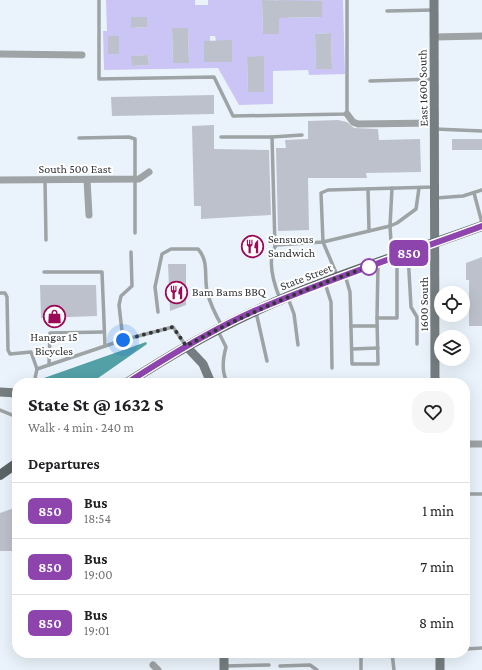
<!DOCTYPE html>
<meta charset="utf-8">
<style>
:root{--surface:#fff;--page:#f6f6f6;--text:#202124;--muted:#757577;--line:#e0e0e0}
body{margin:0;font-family:"Crimson Pro",serif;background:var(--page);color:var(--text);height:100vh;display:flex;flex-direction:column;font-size:15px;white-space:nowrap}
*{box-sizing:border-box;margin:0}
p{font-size:13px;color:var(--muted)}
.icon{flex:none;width:22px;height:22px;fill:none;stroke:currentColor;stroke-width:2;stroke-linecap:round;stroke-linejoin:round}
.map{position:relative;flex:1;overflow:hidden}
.drawer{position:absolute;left:12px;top:378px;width:458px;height:280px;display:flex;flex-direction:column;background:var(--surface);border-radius:16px;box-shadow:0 4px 16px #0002}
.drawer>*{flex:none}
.badge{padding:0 8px;border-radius:6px;font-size:14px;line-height:26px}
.fabs{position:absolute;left:434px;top:286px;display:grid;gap:8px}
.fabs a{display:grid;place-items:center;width:36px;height:36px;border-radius:50%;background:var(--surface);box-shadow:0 4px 16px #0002;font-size:20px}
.you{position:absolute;width:20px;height:20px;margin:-10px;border:3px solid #fff;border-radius:50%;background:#1a73e8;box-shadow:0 0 0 6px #1a73e833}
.map>.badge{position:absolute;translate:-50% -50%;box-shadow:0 0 0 2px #fff}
h2{padding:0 16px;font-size:15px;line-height:36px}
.round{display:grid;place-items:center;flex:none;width:42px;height:42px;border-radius:16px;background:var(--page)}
.head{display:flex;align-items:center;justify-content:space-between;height:68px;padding:0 16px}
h1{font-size:19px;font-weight:700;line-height:30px}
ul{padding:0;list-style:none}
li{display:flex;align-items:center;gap:12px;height:56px;padding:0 16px;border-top:1px solid var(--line)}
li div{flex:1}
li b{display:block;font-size:15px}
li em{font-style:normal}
li .badge{min-width:44px;font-weight:700;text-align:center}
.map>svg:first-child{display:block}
.green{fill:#cbc5f6;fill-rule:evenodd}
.water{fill:#53a0a6}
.building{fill:#bdc1cb}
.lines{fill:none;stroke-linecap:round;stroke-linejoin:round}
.lane{stroke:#9ea3a5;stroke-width:3.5}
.street{stroke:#9ea3a5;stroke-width:7}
.secondary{stroke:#777e81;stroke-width:9}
.primary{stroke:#5b6467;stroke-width:10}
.line-casing{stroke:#fff;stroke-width:9}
.line{stroke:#8e44ad;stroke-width:6}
.walk{stroke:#313437;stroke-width:4;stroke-dasharray:0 7.2}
.stop-dot{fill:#fff;stroke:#8e44ad;stroke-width:2}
.labels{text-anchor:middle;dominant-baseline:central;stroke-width:4;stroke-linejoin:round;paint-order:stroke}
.street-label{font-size:12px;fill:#313437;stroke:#fff}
.poi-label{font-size:12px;fill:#313437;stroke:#fff;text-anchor:start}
</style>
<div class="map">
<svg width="482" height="670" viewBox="0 0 482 670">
<rect width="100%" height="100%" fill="#eaf3fb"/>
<path class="green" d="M106,0H195V5H208V0H262L263,34L279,33L278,0H343L345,74L309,75L308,70L273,71V104L239,105L218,68L104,70L103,31H107ZM322,1V17L287,18V1ZM131,17H147V27L131,28ZM172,28H188L189,63H173ZM331,33L332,69H316L315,34ZM210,36H215L216,41H232V62H204V41H210ZM148,55L149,65L132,66V56ZM247,57H263L264,92H248Z"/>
<polygon class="water" points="146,342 147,344 91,383 42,383 44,378"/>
<g class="building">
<polygon points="262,0 322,1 322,17 279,18 279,34 263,34"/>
<polygon points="131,17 147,17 147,27 131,28"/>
<polygon points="172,28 188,28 189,63 173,63"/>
<polygon points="331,33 332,69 316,69 315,34"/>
<rect x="108" y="36" width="11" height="18"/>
<polygon points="232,40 232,62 204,62 204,41"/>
<polygon points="148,55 149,65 132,66 131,56"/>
<polygon points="264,56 264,92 248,92 247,57"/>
<polygon points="214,95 214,114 112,116 111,97"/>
<polygon points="338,120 347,122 354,128 378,129 379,140 420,139 421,172 366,173 367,178 308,178 309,230 278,231 276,148 286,148 285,140 308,139 308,121"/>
<polygon points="214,125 214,149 269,150 271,215 201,219 201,206 194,206 192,126"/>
<rect x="452" y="139" width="30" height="11"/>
<polygon points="482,257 482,326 469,326 469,280 466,280 466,263"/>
<polygon points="168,264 186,264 186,305 170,311"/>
<polygon points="40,285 96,285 97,316 41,318"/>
<polygon points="17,507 17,551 0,551 0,513"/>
</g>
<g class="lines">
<g class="lane">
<polyline points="99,0 99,79 214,77 233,116 347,114 347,0"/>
<polyline points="387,11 434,10"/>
<polyline points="370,81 434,79"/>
<polyline points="435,129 482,131"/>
<polyline points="221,137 272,137 275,247"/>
<polyline points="272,137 302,135"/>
<polyline points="79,138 129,137 135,139 135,233"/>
<polyline points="45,180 46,240"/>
<polyline points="392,188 390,226 392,257"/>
<polyline points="368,189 369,231"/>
<polyline points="474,193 482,223"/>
<polyline points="436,198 463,196 482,190"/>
<polyline points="408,254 411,307 417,317 417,344"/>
<polyline points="378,264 377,318 397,318 397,258"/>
<polyline points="44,272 102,272 105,346"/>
<polyline points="337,275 323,242 390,226 397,223 416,209 419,188"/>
<polyline points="345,275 350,292 352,364 378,364 377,318"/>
<polyline points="325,283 331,302 332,368"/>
<polyline points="0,293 5,293 7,297 8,350 10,354 31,352 37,369"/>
<polyline points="288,298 294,314 298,345"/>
<path d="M280,299C274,284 266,260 276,245L323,242L321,193L328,190L434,187"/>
<path d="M158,312L155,287L162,254L171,249H198C209,261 204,276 207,291C210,304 215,314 222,326"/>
<polyline points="256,312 267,361"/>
<polyline points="351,326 377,326"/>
<path d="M218,331L226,347C223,358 221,373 228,383"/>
<polyline points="123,340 119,305 121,296 132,286 131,252"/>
<polyline points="352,349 378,348"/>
<polyline points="49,365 50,333 103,332"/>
<polyline points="34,383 37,369 123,340 173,327 186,346"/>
<polyline points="0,410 17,417"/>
<polyline points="465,494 482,494"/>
<polyline points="465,649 482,648"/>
<polyline points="361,653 361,670"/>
<polyline points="392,653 394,670"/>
<polyline points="225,666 269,665"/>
<polyline points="280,666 310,665 317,670"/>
</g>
<g class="street">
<polyline points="434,37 482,36"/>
<polyline points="0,54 82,55"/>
<polyline points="347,114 353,122 358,124 435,123"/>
<polyline points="0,180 139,179 149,172"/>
<polyline points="87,180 89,215"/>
<polyline points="465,444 482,444"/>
<polyline points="153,665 158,670"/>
</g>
<g class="secondary">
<polyline points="434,0 435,383"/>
<polyline points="186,346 203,364 211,383"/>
<polyline points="0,392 17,393"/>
<polyline points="224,653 224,670"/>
<polyline points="440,653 440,670"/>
</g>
<g class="primary">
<path d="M127,383C167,357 208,333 251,313C325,278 405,254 482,226"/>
<polyline points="0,475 17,463"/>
</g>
</g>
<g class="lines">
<defs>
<path id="line" d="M127,383C167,357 209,331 254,311C328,279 406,254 482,226"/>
</defs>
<use href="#line" class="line-casing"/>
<use href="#line" class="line"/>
<path class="walk" d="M123,340L173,327L186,346C245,314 306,288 369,267"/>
</g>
<defs>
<symbol id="restaurant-ring" viewBox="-11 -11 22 22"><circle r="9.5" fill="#fff" stroke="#9c0957" stroke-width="1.5"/><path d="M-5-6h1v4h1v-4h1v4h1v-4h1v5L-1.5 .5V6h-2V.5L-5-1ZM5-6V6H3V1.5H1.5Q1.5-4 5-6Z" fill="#9c0957"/></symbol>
<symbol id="shop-ring" viewBox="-11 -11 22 22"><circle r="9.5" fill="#fff" stroke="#9c0957" stroke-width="1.5"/><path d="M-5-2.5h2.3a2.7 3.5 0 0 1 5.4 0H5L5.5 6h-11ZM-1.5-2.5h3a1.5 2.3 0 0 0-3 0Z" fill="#9c0957"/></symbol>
</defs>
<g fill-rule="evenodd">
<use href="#restaurant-ring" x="240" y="234" width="25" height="25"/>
<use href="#restaurant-ring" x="164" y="280" width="25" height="25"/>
<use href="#shop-ring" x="42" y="304" width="25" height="25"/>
</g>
<circle class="stop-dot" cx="369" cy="267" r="8"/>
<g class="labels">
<g class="street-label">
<text transform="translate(423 88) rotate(-91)">East 1600 South</text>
<text x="75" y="169">South 500 East</text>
<text transform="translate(306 277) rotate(-21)">State Street</text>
<text transform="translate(424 304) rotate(-90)">1600 South</text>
</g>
<g class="poi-label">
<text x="268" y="239">Sensuous<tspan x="268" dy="14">Sandwich</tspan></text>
<text x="192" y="292">Bam Bams BBQ</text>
<text x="54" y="337" text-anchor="middle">Hangar 15<tspan x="54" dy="14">Bicycles</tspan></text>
</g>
</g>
</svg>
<div class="fabs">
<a><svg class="icon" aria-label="locate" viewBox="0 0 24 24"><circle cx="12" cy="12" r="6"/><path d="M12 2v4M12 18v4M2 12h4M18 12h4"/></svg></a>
<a><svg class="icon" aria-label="layers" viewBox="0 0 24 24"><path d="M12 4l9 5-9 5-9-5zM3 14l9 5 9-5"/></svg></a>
</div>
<div class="you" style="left:123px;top:340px"></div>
<b class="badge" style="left:409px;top:253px;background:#8e44ad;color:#fff">850</b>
<section class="drawer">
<div class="head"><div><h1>State St @ 1632 S</h1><p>Walk · 4 min · 240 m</p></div><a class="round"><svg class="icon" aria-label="heart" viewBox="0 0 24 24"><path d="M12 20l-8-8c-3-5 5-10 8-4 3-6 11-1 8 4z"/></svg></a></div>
<h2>Departures</h2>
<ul>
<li><span class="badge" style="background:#8e44ad;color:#fff">850</span><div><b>Bus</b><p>18:54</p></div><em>1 min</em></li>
<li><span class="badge" style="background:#8e44ad;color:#fff">850</span><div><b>Bus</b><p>19:00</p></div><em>7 min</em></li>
<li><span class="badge" style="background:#8e44ad;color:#fff">850</span><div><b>Bus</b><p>19:01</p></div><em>8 min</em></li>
</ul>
</section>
</div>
